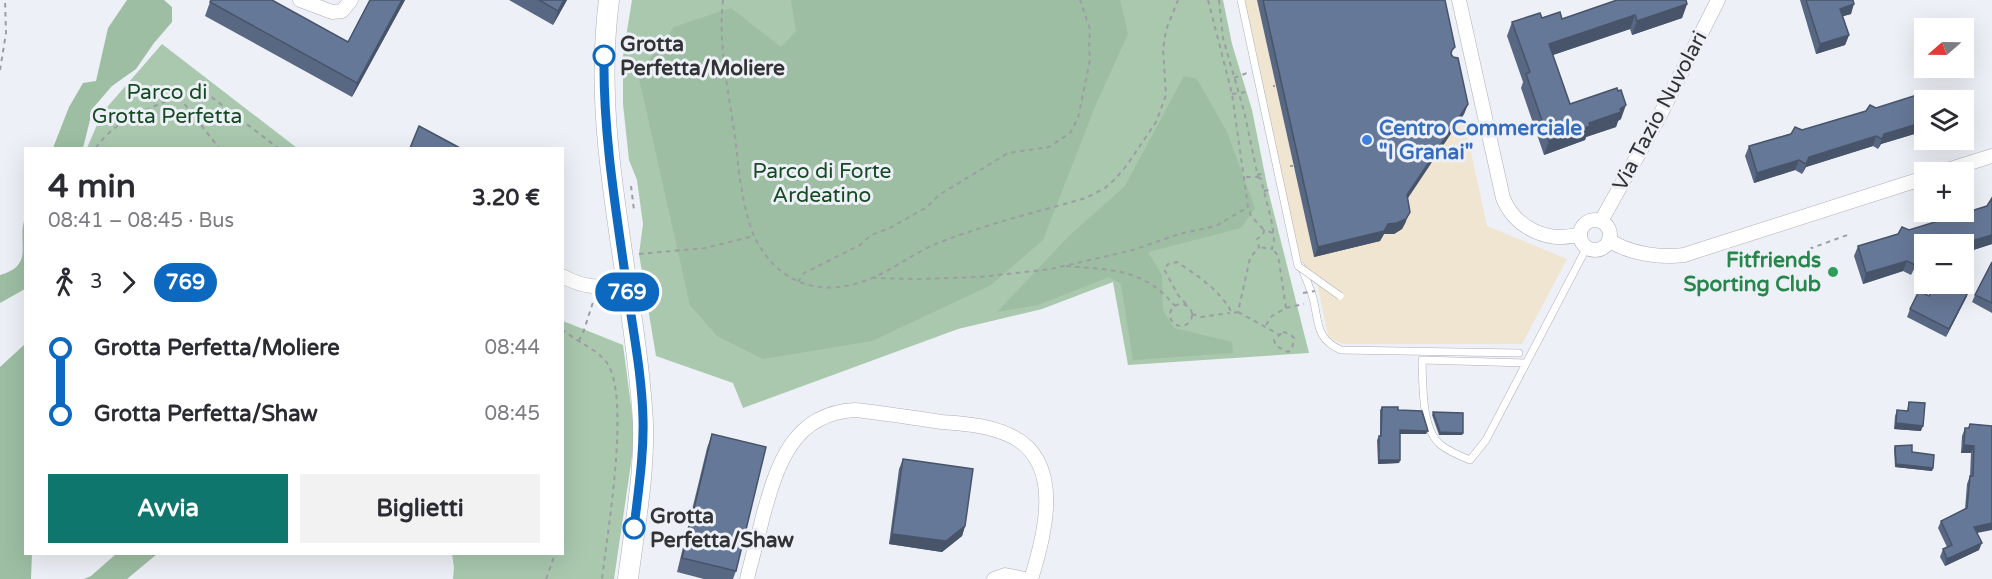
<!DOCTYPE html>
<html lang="it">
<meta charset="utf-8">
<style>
:root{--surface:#fff;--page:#f2f2f3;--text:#2b2b33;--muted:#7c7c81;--accent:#0f766e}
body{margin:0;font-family:"Varela Round",sans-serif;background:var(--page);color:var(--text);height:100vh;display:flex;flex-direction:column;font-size:22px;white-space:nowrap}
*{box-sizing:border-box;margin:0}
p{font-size:20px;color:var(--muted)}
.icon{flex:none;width:33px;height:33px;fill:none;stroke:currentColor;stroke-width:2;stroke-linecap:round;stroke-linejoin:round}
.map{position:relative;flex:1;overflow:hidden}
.sheet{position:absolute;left:24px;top:147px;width:540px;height:408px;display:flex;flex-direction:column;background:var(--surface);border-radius:0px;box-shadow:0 6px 24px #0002}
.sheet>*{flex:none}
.badge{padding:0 12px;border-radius:20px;font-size:21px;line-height:39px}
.needle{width:39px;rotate:250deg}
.buttons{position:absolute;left:1914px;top:18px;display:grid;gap:12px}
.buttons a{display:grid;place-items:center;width:60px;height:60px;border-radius:0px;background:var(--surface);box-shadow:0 6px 24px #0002;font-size:30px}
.map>.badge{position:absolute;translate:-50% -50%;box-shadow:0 0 0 3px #fff}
.legs{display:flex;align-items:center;gap:9px;height:66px;padding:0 24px;font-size:20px}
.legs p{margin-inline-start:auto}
.summary{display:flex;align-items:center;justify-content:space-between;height:102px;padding:0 24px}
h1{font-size:33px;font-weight:700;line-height:45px}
.primary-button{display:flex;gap:12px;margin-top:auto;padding:12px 24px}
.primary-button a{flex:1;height:69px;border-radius:0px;background:var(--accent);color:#fff;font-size:24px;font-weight:700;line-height:69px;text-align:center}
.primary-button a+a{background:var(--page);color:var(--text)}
ul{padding:0 24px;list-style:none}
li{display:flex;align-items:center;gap:21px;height:66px;font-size:22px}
li i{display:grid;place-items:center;width:9px;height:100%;margin:0 8px;background:currentColor}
li i::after{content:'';width:15px;height:15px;margin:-8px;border:4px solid;border-radius:50%;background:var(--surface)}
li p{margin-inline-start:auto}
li:first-child i{background:linear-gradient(#0000 50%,currentColor 0)}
li:last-child i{background:linear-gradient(currentColor 50%,#0000 0)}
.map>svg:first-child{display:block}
.commercial{fill:#f0e5d0}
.green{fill:#a9c8ae}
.forest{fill:#9dbea2}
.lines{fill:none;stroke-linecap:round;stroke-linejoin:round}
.lane-casing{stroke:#acafb5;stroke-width:8}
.street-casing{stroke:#acafb5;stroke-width:15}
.secondary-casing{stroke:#acafb5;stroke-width:21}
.path{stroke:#9b9ea2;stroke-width:2;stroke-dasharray:4.5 4.5;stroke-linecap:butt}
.lane{stroke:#fff;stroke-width:7}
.street{stroke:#fff;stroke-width:14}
.secondary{stroke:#fff;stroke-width:20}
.lane-bridge-casing{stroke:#acafb5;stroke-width:8;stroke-linecap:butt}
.path-bridge{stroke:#9b9ea2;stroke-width:2;stroke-dasharray:4.5 4.5;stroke-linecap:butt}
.lane-bridge{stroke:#fff;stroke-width:7}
.wall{fill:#586782}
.shaded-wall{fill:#47546a}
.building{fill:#667897;stroke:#47546a;stroke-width:1.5}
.line-1-casing{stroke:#fff;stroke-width:14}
.line-1{stroke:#0c69bf;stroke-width:9}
.stop-1-dot{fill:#fff;stroke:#0c69bf;stroke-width:3}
.shop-dot{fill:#3f7fe0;stroke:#edf0f6;stroke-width:2}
.leisure-dot{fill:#2e9e5b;stroke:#edf0f6;stroke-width:2}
.labels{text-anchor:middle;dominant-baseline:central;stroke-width:6;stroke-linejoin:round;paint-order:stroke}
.stop-label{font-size:21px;font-weight:bold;fill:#313335;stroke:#edf0f6;text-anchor:start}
.park-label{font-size:21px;fill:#164924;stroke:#edf0f6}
.street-label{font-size:21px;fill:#313335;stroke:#edf0f6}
.shop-label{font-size:21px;font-weight:bold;fill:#366cbe;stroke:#edf0f6;text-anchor:start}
.leisure-label{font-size:21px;font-weight:bold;fill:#27864d;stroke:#edf0f6;text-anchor:end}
</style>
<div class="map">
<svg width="1992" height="579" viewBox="0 0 1992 579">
<rect width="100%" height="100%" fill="#edf0f6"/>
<polygon class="commercial" points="1238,0 1438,0 1487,226 1567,259 1522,344 1343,344 1333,340 1328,335 1317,283 1295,269"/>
<g class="green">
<polygon points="632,0 1223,0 1232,44 1252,110 1268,190 1309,353 1128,365 1113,282 1042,309 958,329 743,408 733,383 656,356 639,254 643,224 637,180 629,160 623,104 623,56"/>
<polygon points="162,44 297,148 87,148 102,113"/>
<polygon points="563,321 623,345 635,436 614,579 453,579 454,567 452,554 562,554"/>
</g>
<g class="forest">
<polygon points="127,0 164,0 172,7 172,22 154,43 136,69 112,86 93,108 83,148 53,148 69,107 83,83 96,81 108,28"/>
<polygon points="791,0 1120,0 1128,34 1096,104 1043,240 991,285 872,341 763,359 717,336 690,305 638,74 674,27 731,8 781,47 796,31"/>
<polygon points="1184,76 1197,79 1227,132 1255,208 1241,228 1148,252 1162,275 1163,310 1174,328 1232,342 1233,353 1133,360 1121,284 1109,277 1038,305 997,312 1069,236 1125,186"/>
<path d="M25,218V289L0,303V275C36,265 16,242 25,218Z"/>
<polygon points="25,344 26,554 32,554 31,579 0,579 0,367"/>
<polygon points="116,554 157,554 127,579 84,579 91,576"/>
</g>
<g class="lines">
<defs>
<g id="lane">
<path d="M1301,266C1305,277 1310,287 1313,298C1319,321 1315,339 1341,350L1519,353"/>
<path d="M1526,363L1422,360C1423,383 1421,430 1441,445C1450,452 1460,456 1470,460L1486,440L1587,247"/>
</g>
<g id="street">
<polyline points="300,0 332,12 342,11 351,0"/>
<path d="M1459,0L1503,198C1515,228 1549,244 1580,234"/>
<polyline points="1941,172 1992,156"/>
<circle cx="1595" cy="235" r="15"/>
<polyline points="1601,221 1657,121 1718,0"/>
<path d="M1609,240C1629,254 1661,258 1684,255L1924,178"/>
<path d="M562,276C586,289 600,287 627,286"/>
<path d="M747,579C752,558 758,537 763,516C777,465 793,413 855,410C884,413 913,418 942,422C965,424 987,425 1009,435C1065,460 1045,535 1031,579"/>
<polyline points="994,579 1005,575 1025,579"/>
</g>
<path id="secondary" d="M609,0C591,138 632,270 642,407C647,464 635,523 628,579"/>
</defs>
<use href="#lane" class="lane-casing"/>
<use href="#street" class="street-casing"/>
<use href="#secondary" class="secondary-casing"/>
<g class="path">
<path d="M723,0C717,49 732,105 737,154C739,177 745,217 755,238C779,285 821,298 870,279C894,269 914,253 938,243C986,224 1037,212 1086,198L1105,188L1115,179L1127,165L1156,122L1166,95L1163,49L1166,30L1178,0"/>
<polyline points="1208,0 1232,94 1248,207 1251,216 1264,230"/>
<polyline points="1219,0 1223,38 1244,111 1258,177 1245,177"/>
<polyline points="0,70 6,33 5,0"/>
<polyline points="1234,78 1247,73"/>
<polyline points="1273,86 1275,86"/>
<polyline points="1232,94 1246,92"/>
<polyline points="179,97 219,148"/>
<path d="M96,148C116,117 161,104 195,90L205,92L278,148"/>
<polyline points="1290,166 1293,166"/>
<polyline points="1257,175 1264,173"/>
<path d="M1258,177L1261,179C1263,190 1274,226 1273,233"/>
<polyline points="631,186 634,210"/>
<polyline points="1264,191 1272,189"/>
<polyline points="1809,249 1850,234"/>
<polyline points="639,254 705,248 754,236"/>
<path d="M1066,266C1112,270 1143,268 1175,306"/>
<polyline points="872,278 918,279 979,277 1051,269 1133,250 1179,234 1216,226 1248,207"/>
<polyline points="798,282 804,273 860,245 871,235 890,228 927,207 939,195 1008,153 1049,147 1070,133 1078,118 1090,60 1089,47 1090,29 1080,0"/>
<circle cx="1181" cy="315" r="11"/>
<path d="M1186,304L1178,295L1164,269L1168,264L1177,262C1198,276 1220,290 1232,313L1238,312L1250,258L1259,247L1257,239L1263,235L1264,230L1273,233L1274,240L1272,249L1259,247"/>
<polyline points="1286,308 1304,304"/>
<polyline points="1238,312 1280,335"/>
<polyline points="1192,314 1201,317 1230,313"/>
<polyline points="1266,325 1272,316 1286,308 1279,261 1277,254 1272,249"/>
<path d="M562,329C576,342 596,348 607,363C631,398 607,534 602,579"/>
<polygon points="1283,332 1290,334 1294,338 1292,349 1288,352 1276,346 1274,340"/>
<polyline points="579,341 584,330 594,299"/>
<polyline points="546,579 555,554"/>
</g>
<use href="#lane" class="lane"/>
<use href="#street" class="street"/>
<use href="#secondary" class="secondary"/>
<defs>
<polyline id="lane-bridge" points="1241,0 1298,266 1340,296"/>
</defs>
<use href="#lane-bridge" class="lane-bridge-casing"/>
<polyline class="path-bridge" points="1303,293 1315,291"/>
<use href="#lane-bridge" class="lane-bridge"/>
</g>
<g class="wall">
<polygon points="370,0 405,0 352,97 205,16 210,2 348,42"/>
<polygon points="509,0 567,0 553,25"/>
<polygon points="1257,0 1445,0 1452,56 1468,104 1464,114 1408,198 1406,222 1402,229 1394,234 1384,234 1380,241 1314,257"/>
<polygon points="1800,0 1853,0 1851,14 1843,16 1849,35 1845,45 1816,54"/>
<polygon points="1687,4 1682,18 1632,35 1630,29 1553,55 1570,104 1621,119 1618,121 1616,127 1586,137 1585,140 1544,155 1521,88 1523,82 1507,36 1512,22 1542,18 1562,19"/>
<polygon points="1866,111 1921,132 1881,144 1878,149 1873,146 1806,167 1802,174 1795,170 1754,183 1745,156 1749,146"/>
<polygon points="1992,199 1992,244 1964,253 1964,244 1915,267 1911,275 1903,271 1863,284 1854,256 1858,246 1987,206"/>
<polygon points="1992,262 1992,313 1972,302 1975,295"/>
<polygon points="1952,293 1967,296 1946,337 1907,317 1910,309 1929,296"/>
<polygon points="1909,402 1921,431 1894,429 1895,416 1897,410 1907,411"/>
<polygon points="1382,407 1398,410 1426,434 1400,434 1400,460 1399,463 1378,464 1377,440 1379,436 1380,436 1380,410"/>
<polygon points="1433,412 1463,433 1462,435 1439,435 1432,415"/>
<polygon points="1970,424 1992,426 1977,533 1979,550 1945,566 1940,557 1943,549 1947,547 1938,528 1941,521 1965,509 1967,484 1970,476 1971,453 1961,453 1962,436 1965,428 1968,428"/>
<polygon points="712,434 736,571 733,579 704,579 677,572 707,448"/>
<polygon points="1895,446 1912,452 1933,468 1932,471 1895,467 1894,449"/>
<polygon points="903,459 965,526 962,536 942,552 889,544 899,469"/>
</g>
<g class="shaded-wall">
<polygon points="402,0 405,0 352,97 357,83"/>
<polygon points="564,0 567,0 553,25 558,11"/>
<polygon points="1687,4 1682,18 1632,35 1637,21"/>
<polygon points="1854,4 1851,14 1837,18 1840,9"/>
<polygon points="1635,15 1630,29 1544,58 1549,44"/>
<polygon points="1849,35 1845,45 1816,54 1820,44"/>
<polygon points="1468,104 1464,114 1403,205 1407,195"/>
<polygon points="1626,105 1621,119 1618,121 1616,127 1586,137 1585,140 1544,155 1549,141 1589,123"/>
<polygon points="1924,122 1921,132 1881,144 1878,149 1884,134"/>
<polygon points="1876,136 1873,146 1806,167 1802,174 1809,157"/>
<polygon points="1799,160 1795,170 1754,183 1757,173"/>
<polygon points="1410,212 1402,229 1394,234 1384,234 1380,241 1314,257 1318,247 1388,224"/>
<polygon points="1992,235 1992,244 1964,253 1964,244 1961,244"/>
<polygon points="1924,256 1924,265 1915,267 1911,275 1919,257"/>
<polygon points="1907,261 1903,271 1863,284 1866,273"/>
<polygon points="1970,288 1967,296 1946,337 1949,329"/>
<polygon points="1896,423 1923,426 1921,431 1894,429"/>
<polygon points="1400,430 1428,431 1426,434 1398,434"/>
<polygon points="1440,432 1463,433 1462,435 1439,435"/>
<polygon points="1964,445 1974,446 1971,453 1961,453"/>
<polygon points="1379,460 1400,460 1399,463 1378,464"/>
<polygon points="1896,464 1933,468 1932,471 1895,467"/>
<polygon points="1992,523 1992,530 1972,534 1974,527"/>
<polygon points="965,526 962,536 942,552 889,544 892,534"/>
<polygon points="1982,543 1979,550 1945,566 1947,559"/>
</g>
<g class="building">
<polygon points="211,0 272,0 348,42 370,0 402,0 357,83 210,2"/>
<polygon points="539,0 564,0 558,11"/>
<polygon points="1263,0 1445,0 1455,47 1452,50 1451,54 1453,57 1458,58 1468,104 1407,195 1410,212 1406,219 1397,223 1388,224 1384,231 1318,247"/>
<polygon points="1617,0 1686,0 1687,4 1637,21 1635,15 1549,44 1570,104 1617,88 1618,91 1621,90 1626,105 1620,109 1621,112 1589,123 1590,126 1549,141 1526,74 1530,72 1512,22 1540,13 1542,18 1560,12 1562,19"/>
<polygon points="1806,0 1853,0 1854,4 1840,9 1849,35 1820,44"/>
<polygon points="1917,95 1924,122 1884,134 1882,139 1876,136 1809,157 1806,164 1799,160 1757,173 1749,146 1791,134 1795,127 1802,130 1866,111 1870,105 1876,108"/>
<polygon points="419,126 460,148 410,148"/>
<polygon points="1992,198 1992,235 1961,244 1924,244 1924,256 1919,257 1915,265 1907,261 1866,273 1858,246 1898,234 1902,227 1909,230 1987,206"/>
<polygon points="1992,262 1992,303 1975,295"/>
<polygon points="1935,284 1952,293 1957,284 1961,284 1970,288 1949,329 1910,309 1919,291 1929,296"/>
<polygon points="1909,402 1925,403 1923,426 1896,423 1897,410 1908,411"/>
<polygon points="1382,407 1398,407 1398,410 1422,411 1428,431 1400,430 1400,460 1379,460 1379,436 1381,436"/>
<polygon points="1433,412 1463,413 1463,433 1440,432"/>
<polygon points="1970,424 1992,426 1992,523 1974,527 1982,543 1947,559 1943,549 1952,545 1941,521 1967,508 1970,476 1973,476 1974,446 1964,445 1965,428 1969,428"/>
<polygon points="712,434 766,447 736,571 682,558"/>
<polygon points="1912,445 1912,452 1934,455 1933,468 1896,464 1895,446"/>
<polygon points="903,459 973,469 965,526 946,541 892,534"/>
</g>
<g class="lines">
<defs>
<path id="line-1" d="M604,56C603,134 616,210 627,288C633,331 642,375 643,419C644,456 638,492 634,528"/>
</defs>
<use href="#line-1" class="line-1-casing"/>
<use href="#line-1" class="line-1"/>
</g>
<g class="stop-1-dot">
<circle cx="604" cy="56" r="10"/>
<circle cx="634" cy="528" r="10"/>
</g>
<circle class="shop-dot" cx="1367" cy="140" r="6"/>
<circle class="leisure-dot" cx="1833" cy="272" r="6"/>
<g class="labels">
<g class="stop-label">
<text x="620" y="44">Grotta<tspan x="620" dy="24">Perfetta/Moliere</tspan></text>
<text x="650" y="516">Grotta<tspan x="650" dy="24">Perfetta/Shaw</tspan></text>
</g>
<g class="park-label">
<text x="167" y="92">Parco di<tspan x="167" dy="24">Grotta Perfetta</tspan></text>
<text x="822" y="171">Parco di Forte<tspan x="822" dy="24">Ardeatino</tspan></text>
</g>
<g class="street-label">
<text transform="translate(1660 111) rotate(-62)">Via Tazio Nuvolari</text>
</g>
<g class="shop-label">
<text x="1379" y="128">Centro Commerciale<tspan x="1379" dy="24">"I Granai"</tspan></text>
</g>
<g class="leisure-label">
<text x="1821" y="260">Fitfriends<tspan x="1821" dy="24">Sporting Club</tspan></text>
</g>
</g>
</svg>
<div class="buttons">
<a><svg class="needle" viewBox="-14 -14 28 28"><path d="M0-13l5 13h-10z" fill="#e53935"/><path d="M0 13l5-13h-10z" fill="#7c7c81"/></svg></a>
<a><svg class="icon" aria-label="layers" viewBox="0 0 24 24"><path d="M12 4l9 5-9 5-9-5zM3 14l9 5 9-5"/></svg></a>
<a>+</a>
<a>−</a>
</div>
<b class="badge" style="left:627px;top:292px;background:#0c69bf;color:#fff">769</b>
<section class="sheet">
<div class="summary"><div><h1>4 min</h1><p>08:41 – 08:45 · Bus</p></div><b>3.20 €</b></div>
<div class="legs"><svg class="icon" aria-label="walk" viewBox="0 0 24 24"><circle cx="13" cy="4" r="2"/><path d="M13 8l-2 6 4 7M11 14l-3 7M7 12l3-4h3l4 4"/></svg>3<svg class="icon" aria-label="forward" viewBox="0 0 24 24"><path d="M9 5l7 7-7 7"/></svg><b class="badge" style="background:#0c69bf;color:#fff">769</b></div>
<ul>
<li><i style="color:#0c69bf"></i><b>Grotta Perfetta/Moliere</b><p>08:44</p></li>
<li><i style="color:#0c69bf"></i><b>Grotta Perfetta/Shaw</b><p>08:45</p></li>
</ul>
<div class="primary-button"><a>Avvia</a><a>Biglietti</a></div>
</section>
</div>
